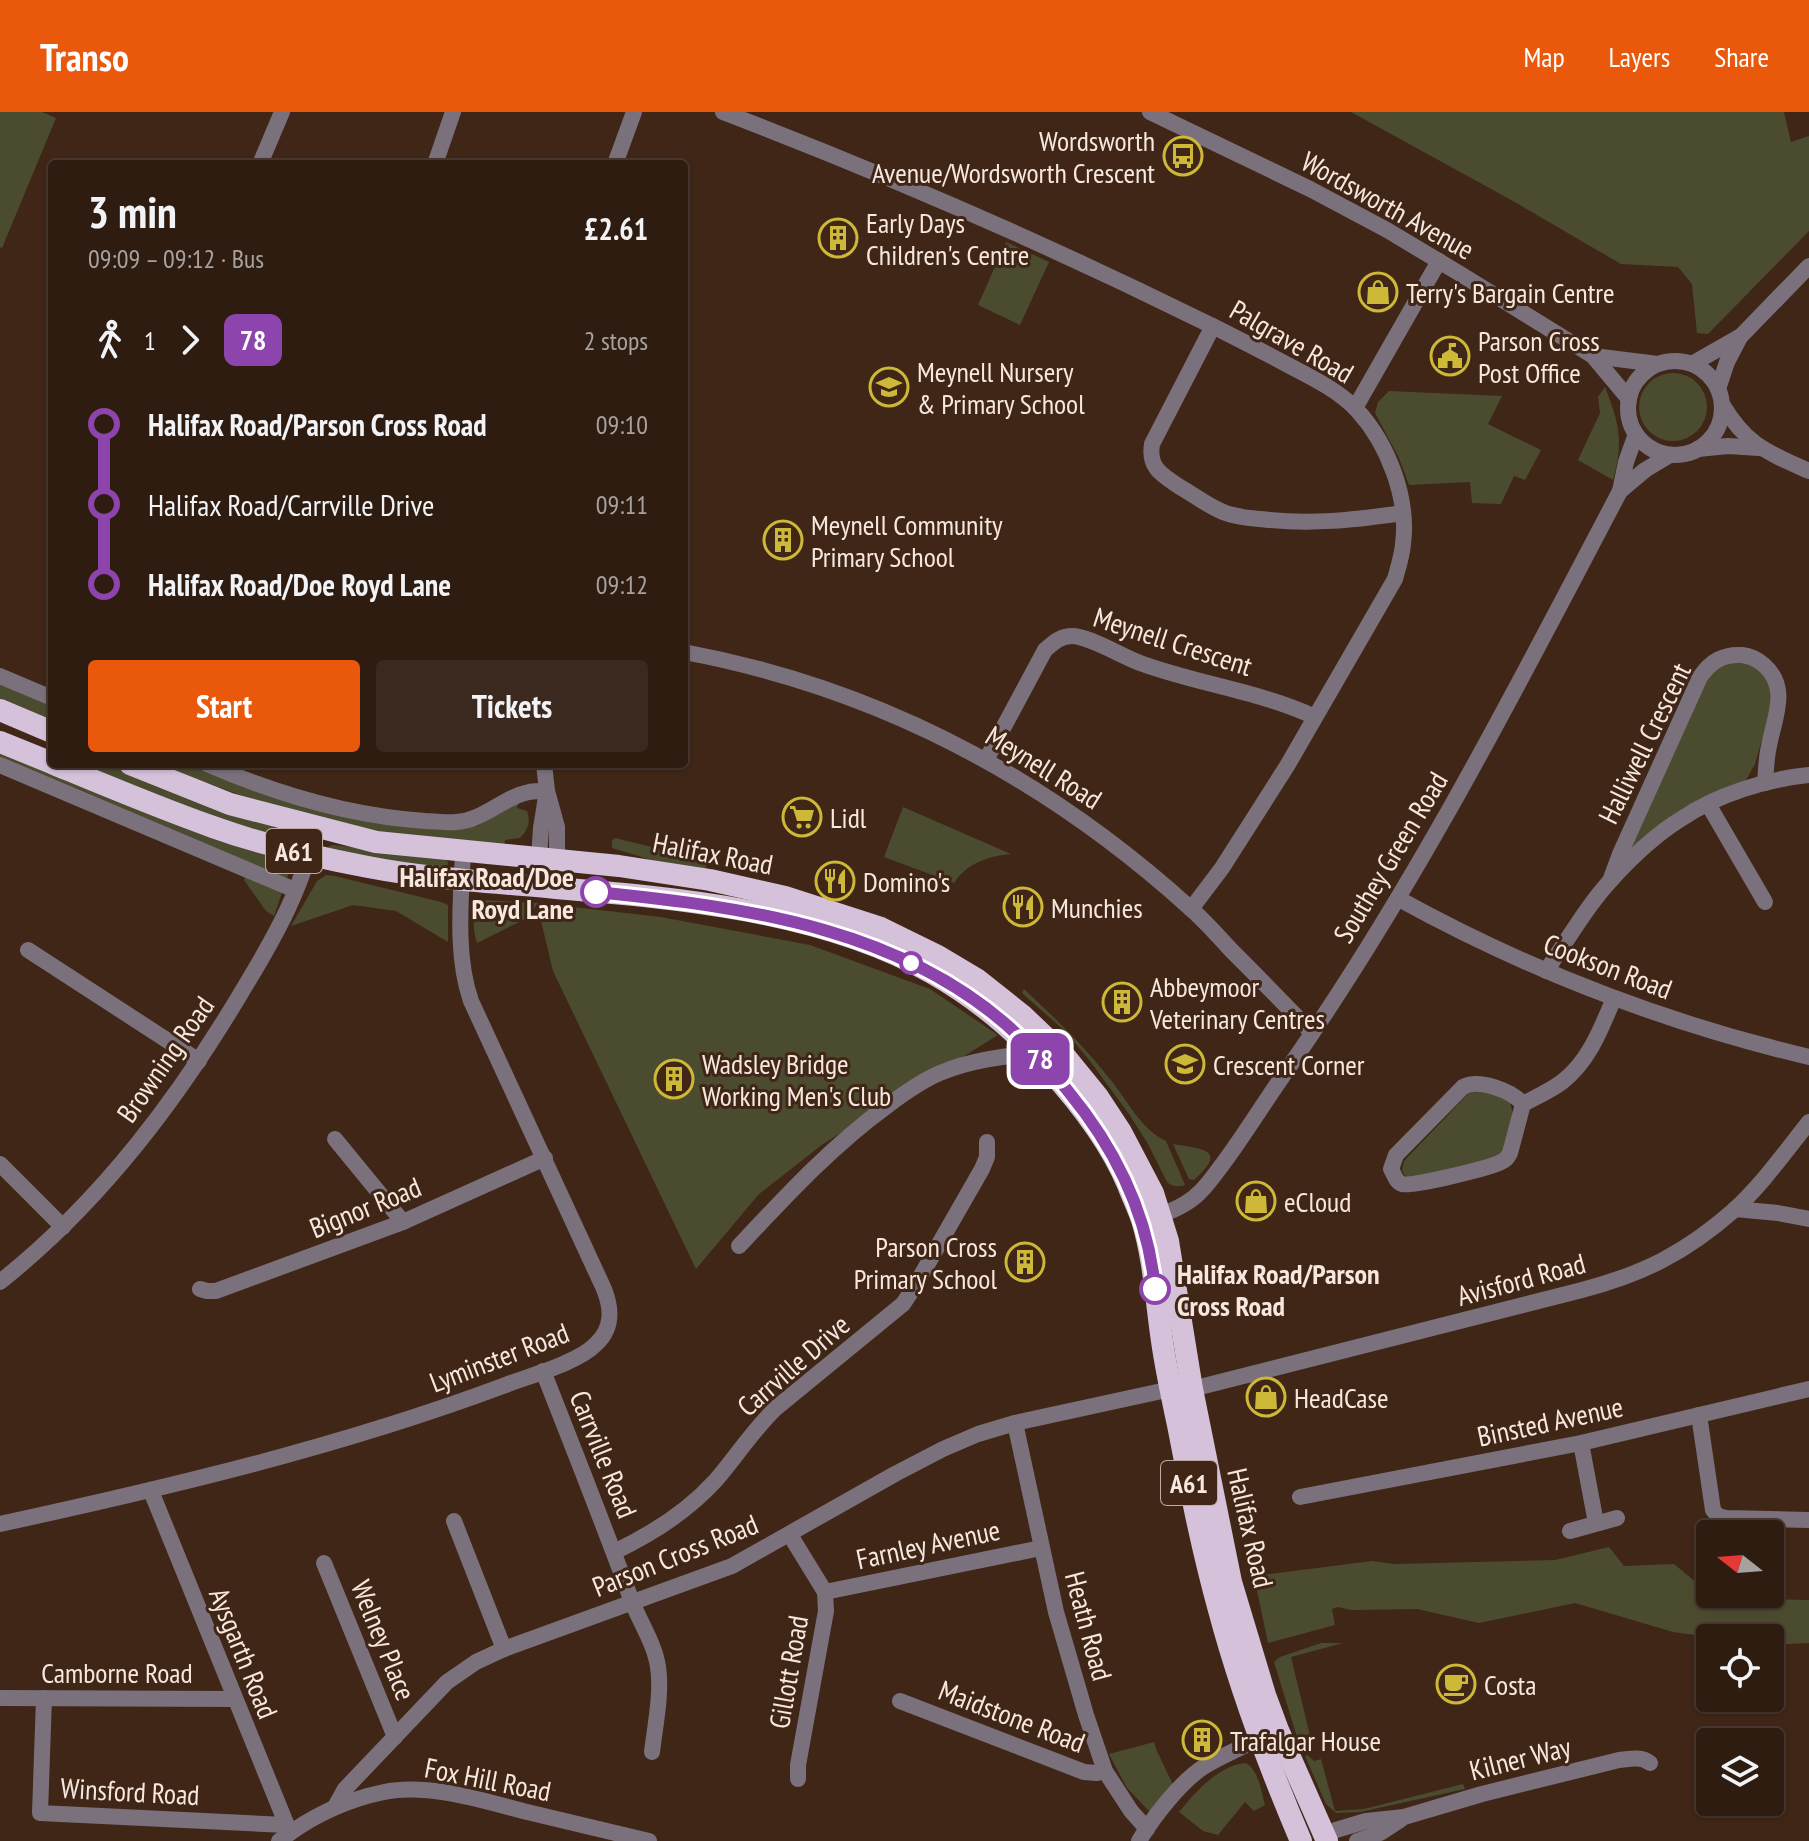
<!DOCTYPE html>
<meta charset="utf-8">
<style>
:root{--surface:#2f1c11;--page:#3b291f;--text:#f1f3f6;--muted:#a7a19f;--line:#4a3a31;--accent:#ea580c}
body{margin:0;font-family:"PT Sans Narrow",sans-serif;background:var(--page);color:var(--text);height:100vh;display:flex;flex-direction:column;font-size:30px;white-space:nowrap}
*{box-sizing:border-box;margin:0}
p{font-size:26px;color:var(--muted)}
.icon{flex:none;width:44px;height:44px;fill:none;stroke:currentColor;stroke-width:2;stroke-linecap:round;stroke-linejoin:round}
.map{position:relative;flex:1;overflow:hidden}
.panel{position:absolute;left:48px;top:48px;width:640px;height:608px;display:flex;flex-direction:column;background:var(--surface);border-radius:8px;box-shadow:0 2px 6px #0004,0 0 0 2px var(--line)}
.panel>*{flex:none}
.badge{padding:0 16px;border-radius:12px;font-size:28px;line-height:52px}
.needle{width:52px;rotate:287deg}
.fabs{position:absolute;left:1696px;top:1408px;display:grid;gap:16px}
.fabs a{display:grid;place-items:center;width:88px;height:88px;border-radius:8px;background:var(--surface);box-shadow:0 2px 6px #0004,0 0 0 2px var(--line);font-size:40px}
.map>.badge{position:absolute;translate:-50% -50%;box-shadow:0 0 0 4px #fff}
.legs{display:flex;align-items:center;gap:12px;height:88px;padding:0 40px;font-size:26px}
.legs p{margin-inline-start:auto}
.overview{display:flex;align-items:center;justify-content:space-between;height:136px;padding:0 40px}
h1{font-size:44px;font-weight:600;line-height:60px}
.action{display:flex;gap:16px;margin-top:auto;padding:16px 40px}
.action a{flex:1;height:92px;border-radius:8px;background:var(--accent);color:#fff;font-size:32px;font-weight:600;line-height:92px;text-align:center}
.action a+a{background:var(--page);color:var(--text)}
ul{padding:0 40px;list-style:none}
li{display:flex;align-items:center;gap:28px;height:80px;font-size:30px}
li i{display:grid;place-items:center;width:12px;height:100%;margin:0 10px;background:currentColor}
li i::after{content:'';width:20px;height:20px;margin:-10px;border:6px solid;border-radius:50%;background:var(--surface)}
li p{margin-inline-start:auto}
li:first-child i{background:linear-gradient(#0000 50%,currentColor 0)}
li:last-child i{background:linear-gradient(currentColor 50%,#0000 0)}
header{display:flex;align-items:center;gap:48px;box-sizing:border-box;height:112px;padding:0 40px;background:var(--accent);color:#fff}
header strong{font-size:38px}
nav{display:flex;gap:44px;margin-inline-start:auto;font-size:28px}
.map>svg:first-child{display:block}
.green{fill:#4b4c2f}
.lines{fill:none;stroke-linecap:round;stroke-linejoin:round}
.minor{stroke:#7a717c;stroke-width:16}
.tertiary{stroke:#7a717c;stroke-width:16}
.trunk{stroke:#d6c1da;stroke-width:22}
.line-1-casing{stroke:#fff;stroke-width:18}
.line-1{stroke:#8e44ad;stroke-width:12}
.stop-1-dot{fill:#fff;stroke:#8e44ad;stroke-width:4}
.labels{text-anchor:middle;dominant-baseline:central;stroke-width:6;stroke-linejoin:round;paint-order:stroke}
.shield{fill:#3f2617;stroke:#c0ada2;stroke-width:2}
.shield-label{font-size:26px;font-weight:bold;fill:#f8e7de}
.poi-label{font-size:28px;fill:#f8e7de;stroke:#3f2617;text-anchor:start}
.street-label{font-size:28px;fill:#f8e7de;stroke:#3f2617}
.stop-label{font-size:28px;font-weight:bold;fill:#f8e7de;stroke:#3f2617;text-anchor:end}
</style>
<header>
<strong>Transo</strong>
<nav><a>Map</a><a>Layers</a><a>Share</a></nav>
</header>
<div class="map">
<svg width="1809" height="1729" viewBox="0 0 1809 1729">
<rect width="100%" height="100%" fill="#3f2617"/>
<g class="green">
<polygon points="0,0 42,0 56,6 2,136 0,135"/>
<polygon points="1351,0 1784,0 1791,30 1809,24 1809,119 1708,222 1697,221 1692,172 1678,155 1621,152 1513,89"/>
<polygon points="1006,130 1049,150 1020,213 978,193"/>
<circle cx="1673" cy="295" r="34"/>
<path d="M1605,275C1619,311 1624,330 1613,368L1578,348L1600,301L1598,285Z"/>
<polygon points="1389,279 1502,284 1488,312 1541,338 1525,368 1514,364 1501,392 1472,391 1470,370 1409,373 1399,346 1375,301 1378,290"/>
<path d="M1744,550L1760,558L1771,572L1773,588L1755,652L1746,668L1633,738L1629,734L1705,569C1719,553 1723,551 1744,550Z"/>
<polygon points="0,567 52,589 52,609 0,587"/>
<polygon points="0,636 217,728 282,748 288,756 288,763 274,804 266,799 244,768 249,752 0,646"/>
<polygon points="79,652 110,652 202,691 284,716 290,719 295,727 294,731 224,711"/>
<path d="M155,652H198L217,661L426,712L478,714L520,689L517,696L527,699C531,711 528,717 520,726L505,728L504,734L386,723L309,708Z"/>
<path d="M903,695L1011,742C989,744 967,751 954,771L884,745Z"/>
<polygon points="615,726 652,735 706,752 706,758 658,750 612,736 612,729"/>
<polygon points="334,733 441,745 446,747 448,751 447,755 442,758 328,737 329,734"/>
<polygon points="326,763 335,764 441,790 448,793 448,830 396,799 353,793 291,814 317,769"/>
<path d="M483,788L537,791L661,805L810,833L930,877L998,923L823,1032L759,1082L696,1157L553,859L537,792L529,805L477,831C473,818 470,796 483,788Z"/>
<path d="M1024,877C1054,905 1083,933 1109,966C1127,987 1140,1017 1166,1029L1185,1073C1178,1075 1172,1075 1167,1070L1148,1032L1129,1002L1090,949L1065,919L1022,881Z"/>
<polygon points="1479,978 1509,986 1514,1007 1505,1041 1497,1048 1413,1067 1405,1064 1402,1058 1404,1049 1469,981"/>
<path d="M1173,1032C1202,1037 1229,1037 1194,1068L1189,1067Z"/>
<polygon points="1609,1435 1624,1454 1674,1452 1710,1482 1728,1486 1809,1488 1809,1531 1770,1533 1770,1526 1718,1526 1673,1520 1575,1491 1479,1511 1417,1497 1351,1498 1338,1495 1332,1497 1335,1513 1268,1531 1254,1464 1372,1449 1395,1452 1555,1448"/>
<polygon points="1321,1531 1343,1531 1291,1545 1314,1640 1298,1628 1274,1550 1280,1545"/>
<polygon points="1154,1630 1156,1637 1174,1675 1150,1700 1127,1676 1109,1642"/>
<polygon points="1307,1643 1314,1649 1321,1647 1335,1699 1364,1697 1463,1672 1465,1677 1360,1700 1336,1701 1326,1692 1305,1644"/>
<path d="M1246,1651C1259,1659 1261,1679 1265,1693L1254,1699L1245,1690L1218,1723L1203,1719L1179,1700C1195,1681 1218,1653 1246,1651Z"/>
</g>
<g class="lines">
<g class="minor">
<path d="M723,0C885,62 1044,131 1200,208C1229,222 1258,237 1286,252C1311,265 1338,278 1357,298C1388,332 1409,386 1403,432C1402,444 1398,456 1395,467L1287,654L1222,756L1191,797"/>
<polyline points="260,52 282,0"/>
<polyline points="435,52 453,0"/>
<polyline points="615,52 634,0"/>
<path d="M1213,214L1152,332C1148,356 1162,363 1180,375C1194,383 1208,394 1223,400C1235,405 1248,406 1260,407C1310,413 1354,408 1403,401"/>
<polyline points="1355,296 1439,149"/>
<path d="M684,540C877,576 1044,664 1190,796C1205,809 1218,824 1232,839C1259,866 1286,893 1312,921"/>
<polyline points="0,564 52,586"/>
<path d="M986,648L1045,538C1053,531 1060,524 1072,524C1089,524 1121,544 1140,551C1197,572 1259,579 1315,605"/>
<path d="M207,652C276,682 350,704 425,709C435,709 446,711 456,710C483,709 503,685 529,680C535,679 541,679 547,679"/>
<polyline points="544,652 547,679 557,715 557,749"/>
<polyline points="0,653 295,778"/>
<polyline points="1708,692 1765,790"/>
<polyline points="539,747 541,716 546,685"/>
<path d="M1610,769L1620,742L1700,565C1711,549 1723,542 1742,543C1751,544 1757,547 1764,553C1790,576 1774,606 1769,634C1766,647 1766,659 1765,671"/>
<path d="M1399,787C1528,858 1665,911 1809,945"/>
<polyline points="28,838 199,949"/>
<path d="M1546,859C1567,829 1586,795 1611,768C1631,746 1655,723 1681,707C1716,683 1767,667 1809,663"/>
<path d="M1523,992C1512,979 1479,966 1463,975L1396,1043L1391,1057C1394,1062 1396,1070 1402,1072C1412,1075 1490,1056 1501,1050C1507,1047 1507,1046 1510,1041L1523,992C1536,985 1550,979 1562,970C1589,949 1601,917 1614,886"/>
<polyline points="335,1027 403,1110"/>
<polyline points="0,1052 63,1115"/>
<polyline points="1735,1097 1778,1101 1809,1107"/>
<path d="M739,1134C786,1084 832,1034 887,994C903,982 921,969 940,961C968,949 1006,943 1036,942"/>
<path d="M0,1170C103,1088 181,983 247,871C276,823 305,771 315,715"/>
<polyline points="200,1177 207,1179 216,1179 403,1110 545,1046"/>
<path d="M543,1259C573,1335 603,1411 631,1487C639,1509 655,1532 658,1555C662,1581 655,1614 652,1640"/>
<path d="M1192,1277L1582,1178C1643,1162 1685,1141 1733,1099C1762,1073 1785,1040 1809,1010"/>
<polyline points="1699,1303 1713,1398 1718,1404 1726,1406 1809,1408"/>
<polyline points="1015,1311 1056,1500 1086,1603 1105,1659 1131,1699 1147,1717"/>
<polyline points="1581,1331 1596,1411"/>
<polyline points="151,1379 290,1721"/>
<polyline points="1300,1385 1581,1331 1809,1277"/>
<polyline points="454,1409 504,1537"/>
<path d="M0,1412C170,1375 339,1335 503,1274C528,1264 578,1251 596,1232C613,1216 612,1197 604,1177L471,889C455,844 461,787 463,740"/>
<polyline points="1570,1419 1617,1406"/>
<polyline points="790,1423 825,1480 826,1499 798,1653 798,1667"/>
<path d="M614,1440C652,1422 688,1399 716,1368C736,1345 753,1318 776,1296L903,1192L915,1174L982,1057L987,1045V1030"/>
<polyline points="324,1451 395,1625"/>
<polyline points="825,1480 1041,1436"/>
<polyline points="0,1586 234,1587"/>
<polyline points="44,1586 40,1701 286,1713"/>
<polyline points="900,1589 1084,1660 1097,1661 1105,1659"/>
<polyline points="335,1695 345,1677 447,1570 476,1550 504,1537 732,1454 895,1362 943,1337 978,1322 1015,1311 1171,1277"/>
<path d="M1325,1724L1336,1718L1366,1709L1404,1705L1482,1682L1619,1648C1629,1647 1641,1644 1650,1651"/>
<path d="M1139,1729C1153,1705 1182,1668 1205,1654C1225,1642 1247,1633 1268,1623"/>
<polyline points="1357,1729 1380,1721 1400,1708"/>
</g>
<g class="tertiary">
<polyline points="1150,0 1310,77 1387,118 1462,163 1593,244 1629,287"/>
<polyline points="1593,244 1658,252"/>
<circle cx="1675" cy="296" r="47"/>
<polyline points="1692,252 1741,224 1809,154"/>
<polyline points="1718,277 1727,250 1740,225"/>
<path d="M1722,292C1747,334 1767,340 1809,359"/>
<polyline points="1698,337 1728,334 1759,336"/>
<polyline points="1620,379 1645,358 1670,343"/>
<path d="M1151,1106C1168,1101 1187,1093 1199,1081C1208,1073 1215,1062 1222,1053C1245,1022 1265,989 1287,958C1415,775 1516,577 1620,379L1626,350L1636,322"/>
<path d="M279,1729C310,1705 345,1688 384,1680C427,1671 481,1688 523,1699C565,1709 607,1719 649,1729"/>
</g>
<g class="trunk">
<polyline points="0,598 52,620"/>
<polyline points="0,630 52,651"/>
<path d="M54,652C107,674 159,696 213,715C263,733 315,745 368,755C430,767 494,770 556,776C677,786 824,799 932,861C976,886 1015,918 1048,956C1079,990 1110,1030 1128,1073C1132,1084 1138,1096 1142,1108C1154,1147 1156,1189 1162,1229C1166,1257 1172,1285 1178,1313C1190,1375 1202,1437 1219,1498C1240,1577 1269,1654 1301,1729"/>
<polyline points="130,652 230,692 376,730 619,754 710,768 785,785 881,816 936,843 978,868 1022,903 1063,942 1098,985 1121,1020 1153,1081 1168,1129 1192,1277 1231,1470 1265,1583 1278,1618 1327,1729"/>
</g>
</g>
<g class="lines">
<defs>
<path id="line-1" d="M596,780C747,795 911,817 1024,929C1040,944 1054,962 1068,979C1115,1036 1148,1103 1155,1177"/>
</defs>
<use href="#line-1" class="line-1-casing"/>
<use href="#line-1" class="line-1"/>
</g>
<defs>
<symbol id="bus-ring" viewBox="-11 -11 22 22"><circle r="9.5" fill="#3f2617" stroke="#ceb837" stroke-width="1.5"/><path d="M-5-6H5V4H4V6H2V4H-2V6H-4V4H-5ZM-3.5-4V0h7V-4ZM-3.5 1.2v1.5H-2V1.2ZM2 1.2v1.5H3.5V1.2Z" fill="#ceb837"/></symbol>
<symbol id="building-ring" viewBox="-11 -11 22 22"><circle r="9.5" fill="#3f2617" stroke="#ceb837" stroke-width="1.5"/><path d="M-4-6H4V6H1V3H-1V6H-4ZM-2.5-4.3h1.7v1.8h-1.7ZM.8-4.3h1.7v1.8H.8ZM-2.5-1h1.7V.8h-1.7ZM.8-1h1.7V.8H.8Z" fill="#ceb837"/></symbol>
<symbol id="shop-ring" viewBox="-11 -11 22 22"><circle r="9.5" fill="#3f2617" stroke="#ceb837" stroke-width="1.5"/><path d="M-5-2.5h2.3a2.7 3.5 0 0 1 5.4 0H5L5.5 6h-11ZM-1.5-2.5h3a1.5 2.3 0 0 0-3 0Z" fill="#ceb837"/></symbol>
<symbol id="civic-ring" viewBox="-11 -11 22 22"><circle r="9.5" fill="#3f2617" stroke="#ceb837" stroke-width="1.5"/><path d="M-.6-6.5H3V-4.5H.6V-3L4-1V1h2V6H-6V1h2V-1L-.6-3ZM-1.2 2.5V6h2.4V2.5Z" fill="#ceb837"/></symbol>
<symbol id="school-ring" viewBox="-11 -11 22 22"><circle r="9.5" fill="#3f2617" stroke="#ceb837" stroke-width="1.5"/><path d="M0-5L7-2L0 1L-7-2ZM-4 1L0 2.5L4 1V4Q0 6-4 4Z" fill="#ceb837"/></symbol>
<symbol id="supermarket-ring" viewBox="-11 -11 22 22"><circle r="9.5" fill="#3f2617" stroke="#ceb837" stroke-width="1.5"/><path d="M-6-5.5h2.5l.6 2H6L4.5 2H-2.5L-4.4-4H-6ZM-1.5 3.2a1.3 1.3 0 1 0 .1 0ZM3 3.2a1.3 1.3 0 1 0 .1 0Z" fill="#ceb837"/></symbol>
<symbol id="restaurant-ring" viewBox="-11 -11 22 22"><circle r="9.5" fill="#3f2617" stroke="#ceb837" stroke-width="1.5"/><path d="M-5-6h1v4h1v-4h1v4h1v-4h1v5L-1.5 .5V6h-2V.5L-5-1ZM5-6V6H3V1.5H1.5Q1.5-4 5-6Z" fill="#ceb837"/></symbol>
<symbol id="cafe-ring" viewBox="-11 -11 22 22"><circle r="9.5" fill="#3f2617" stroke="#ceb837" stroke-width="1.5"/><path d="M-5.5-4.5H6V0H3Q3 3.5 0 3.5H-2.5Q-5.5 3.5-5.5 0ZM3-3.2v2h1.7v-2ZM-6 4.5H4V6H-6Z" fill="#ceb837"/></symbol>
</defs>
<g fill-rule="evenodd">
<use href="#bus-ring" x="1161" y="22" width="44" height="44"/>
<use href="#building-ring" x="816" y="104" width="44" height="44"/>
<use href="#shop-ring" x="1356" y="158" width="44" height="44"/>
<use href="#civic-ring" x="1428" y="222" width="44" height="44"/>
<use href="#school-ring" x="867" y="253" width="44" height="44"/>
<use href="#building-ring" x="761" y="406" width="44" height="44"/>
<use href="#supermarket-ring" x="780" y="683" width="44" height="44"/>
<use href="#restaurant-ring" x="813" y="747" width="44" height="44"/>
<use href="#restaurant-ring" x="1001" y="773" width="44" height="44"/>
<use href="#building-ring" x="1100" y="868" width="44" height="44"/>
<use href="#school-ring" x="1163" y="930" width="44" height="44"/>
<use href="#building-ring" x="652" y="945" width="44" height="44"/>
<use href="#shop-ring" x="1234" y="1067" width="44" height="44"/>
<use href="#building-ring" x="1003" y="1128" width="44" height="44"/>
<use href="#shop-ring" x="1244" y="1263" width="44" height="44"/>
<use href="#cafe-ring" x="1434" y="1550" width="44" height="44"/>
<use href="#building-ring" x="1180" y="1606" width="44" height="44"/>
</g>
<g class="stop-1-dot">
<circle cx="596" cy="780" r="14"/>
<circle cx="911" cy="851" r="10"/>
<circle cx="1155" cy="1177" r="14"/>
</g>
<g class="labels">
<g class="shield">
<rect x="266" y="717" width="56" height="44" rx="6"/>
<rect x="1161" y="1349" width="56" height="44" rx="6"/>
</g>
<g class="shield-label">
<text x="294" y="739">A61</text>
<text x="1189" y="1371">A61</text>
</g>
<g class="poi-label">
<text x="1155" y="28" text-anchor="end">Wordsworth<tspan x="1155" dy="32">Avenue/Wordsworth Crescent</tspan></text>
<text x="866" y="110">Early Days<tspan x="866" dy="32">Children's Centre</tspan></text>
<text x="1406" y="180">Terry's Bargain Centre</text>
<text x="1478" y="228">Parson Cross<tspan x="1478" dy="32">Post Office</tspan></text>
<text x="917" y="259">Meynell Nursery<tspan x="917" dy="32">&amp; Primary School</tspan></text>
<text x="811" y="412">Meynell Community<tspan x="811" dy="32">Primary School</tspan></text>
<text x="830" y="705">Lidl</text>
<text x="863" y="769">Domino's</text>
<text x="1051" y="795">Munchies</text>
<text x="1150" y="874">Abbeymoor<tspan x="1150" dy="32">Veterinary Centres</tspan></text>
<text x="702" y="951">Wadsley Bridge<tspan x="702" dy="32">Working Men's Club</tspan></text>
<text x="1213" y="952">Crescent Corner</text>
<text x="1284" y="1089">eCloud</text>
<text x="997" y="1134" text-anchor="end">Parson Cross<tspan x="997" dy="32">Primary School</tspan></text>
<text x="1294" y="1285">HeadCase</text>
<text x="1484" y="1572">Costa</text>
<text x="1230" y="1628">Trafalgar House</text>
</g>
<g class="street-label">
<text transform="translate(1388 93) rotate(29)">Wordsworth Avenue</text>
<text transform="translate(1292 229) rotate(30)">Palgrave Road</text>
<text transform="translate(1173 529) rotate(18)">Meynell Crescent</text>
<text transform="translate(1644 631) rotate(-64)">Halliwell Crescent</text>
<text transform="translate(1044 655) rotate(32)">Meynell Road</text>
<text transform="translate(713 741) rotate(11)">Halifax Road</text>
<text transform="translate(1390 745) rotate(-59)">Southey Green Road</text>
<text transform="translate(1608 854) rotate(21)">Cookson Road</text>
<text transform="translate(165 947) rotate(-55)">Browning Road</text>
<text transform="translate(365 1095) rotate(-22)">Bignor Road</text>
<text transform="translate(1521 1167) rotate(-15)">Avisford Road</text>
<text transform="translate(499 1245) rotate(-21)">Lyminster Road</text>
<text transform="translate(793 1253) rotate(-41)">Carrville Drive</text>
<text transform="translate(1550 1309) rotate(-12)">Binsted Avenue</text>
<text transform="translate(604 1342) rotate(68)">Carrville Road</text>
<text transform="translate(1251 1416) rotate(77)">Halifax Road</text>
<text transform="translate(928 1432) rotate(-12)">Farnley Avenue</text>
<text transform="translate(675 1443) rotate(-22)">Parson Cross Road</text>
<text transform="translate(1089 1514) rotate(75)">Heath Road</text>
<text transform="translate(384 1528) rotate(68)">Welney Place</text>
<text transform="translate(244 1541) rotate(68)">Aysgarth Road</text>
<text x="117" y="1560">Camborne Road</text>
<text transform="translate(788 1560) rotate(-80)">Gillott Road</text>
<text transform="translate(1012 1604) rotate(21)">Maidstone Road</text>
<text transform="translate(1520 1646) rotate(-14)">Kilner Way</text>
<text transform="translate(488 1667) rotate(11)">Fox Hill Road</text>
<text transform="translate(130 1679) rotate(3)">Winsford Road</text>
</g>
<g class="stop-label">
<text x="574" y="764">Halifax Road/Doe<tspan x="574" dy="32">Royd Lane</tspan></text>
<text x="1177" y="1161" text-anchor="start">Halifax Road/Parson<tspan x="1177" dy="32">Cross Road</tspan></text>
</g>
</g>
</svg>
<div class="fabs">
<a><svg class="needle" viewBox="-14 -14 28 28"><path d="M0-13l5 13h-10z" fill="#e53935"/><path d="M0 13l5-13h-10z" fill="#a7a19f"/></svg></a>
<a><svg class="icon" aria-label="locate" viewBox="0 0 24 24"><circle cx="12" cy="12" r="6"/><path d="M12 2v4M12 18v4M2 12h4M18 12h4"/></svg></a>
<a><svg class="icon" aria-label="layers" viewBox="0 0 24 24"><path d="M12 4l9 5-9 5-9-5zM3 14l9 5 9-5"/></svg></a>
</div>
<b class="badge" style="left:1040px;top:947px;background:#8e44ad;color:#fff">78</b>
<section class="panel">
<div class="overview"><div><h1>3 min</h1><p>09:09 – 09:12 · Bus</p></div><b>£2.61</b></div>
<div class="legs"><svg class="icon" aria-label="walk" viewBox="0 0 24 24"><circle cx="13" cy="4" r="2"/><path d="M13 8l-2 6 4 7M11 14l-3 7M7 12l3-4h3l4 4"/></svg>1<svg class="icon" aria-label="forward" viewBox="0 0 24 24"><path d="M9 5l7 7-7 7"/></svg><b class="badge" style="background:#8e44ad;color:#fff">78</b><p>2 stops</p></div>
<ul>
<li><i style="color:#8e44ad"></i><b>Halifax Road/Parson Cross Road</b><p>09:10</p></li>
<li><i style="color:#8e44ad"></i><span>Halifax Road/Carrville Drive</span><p>09:11</p></li>
<li><i style="color:#8e44ad"></i><b>Halifax Road/Doe Royd Lane</b><p>09:12</p></li>
</ul>
<div class="action"><a>Start</a><a>Tickets</a></div>
</section>
</div>
